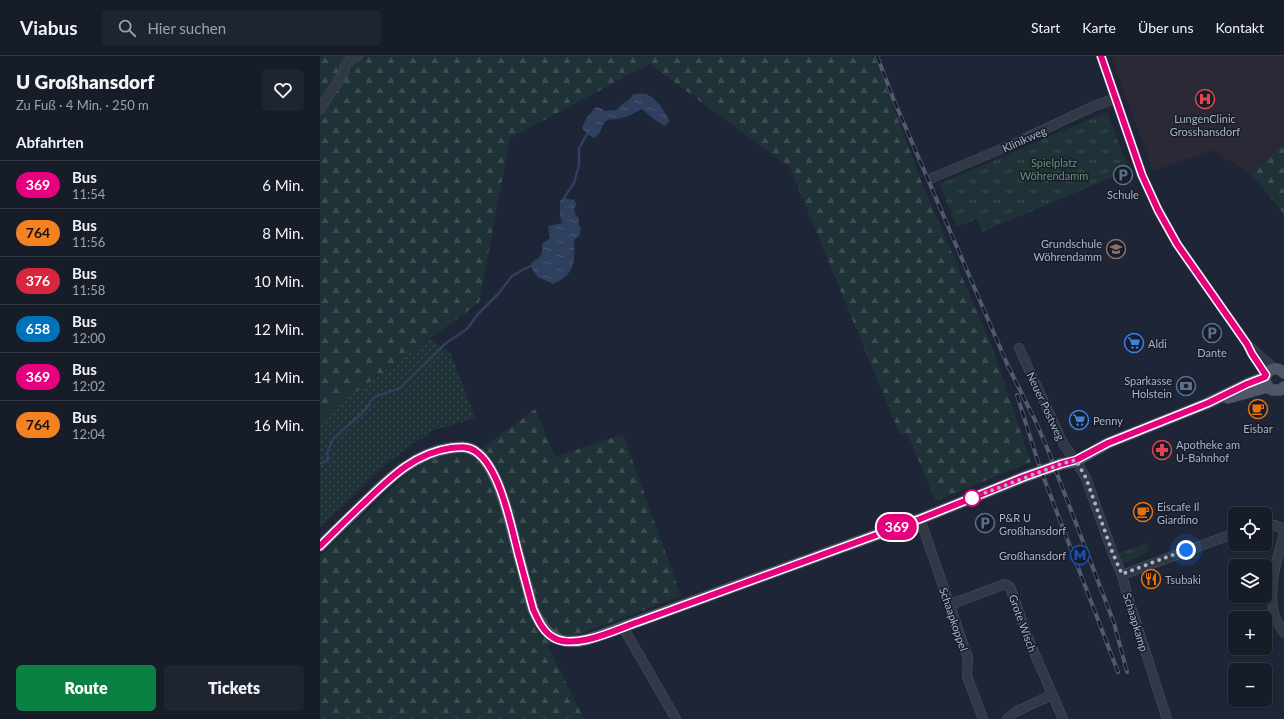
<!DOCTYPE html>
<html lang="de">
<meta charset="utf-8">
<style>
:root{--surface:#161c28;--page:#1f2530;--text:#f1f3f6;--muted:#9ea1a8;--line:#353a45;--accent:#0b8043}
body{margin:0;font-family:Lato,sans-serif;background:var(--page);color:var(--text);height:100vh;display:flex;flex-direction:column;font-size:15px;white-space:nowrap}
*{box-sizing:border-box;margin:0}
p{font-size:13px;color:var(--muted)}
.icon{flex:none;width:22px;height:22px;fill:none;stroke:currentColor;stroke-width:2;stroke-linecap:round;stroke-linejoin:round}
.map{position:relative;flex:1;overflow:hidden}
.details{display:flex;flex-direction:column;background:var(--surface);width:320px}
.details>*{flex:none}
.badge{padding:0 8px;border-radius:13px;font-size:14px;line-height:26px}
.buttons{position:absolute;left:908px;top:451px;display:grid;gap:8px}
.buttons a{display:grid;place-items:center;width:44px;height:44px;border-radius:6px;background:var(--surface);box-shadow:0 1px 3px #0004,0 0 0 1px var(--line);font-size:20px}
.you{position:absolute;width:20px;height:20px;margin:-10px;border:3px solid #fff;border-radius:50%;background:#1a73e8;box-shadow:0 0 0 6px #1a73e833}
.map>.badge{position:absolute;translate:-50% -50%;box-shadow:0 0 0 2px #fff}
h2{padding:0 16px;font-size:15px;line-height:36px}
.round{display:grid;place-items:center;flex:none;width:42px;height:42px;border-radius:6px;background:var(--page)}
.overview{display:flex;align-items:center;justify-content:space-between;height:68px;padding:0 16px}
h1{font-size:19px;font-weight:800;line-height:30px}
.action{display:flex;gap:8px;margin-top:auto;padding:8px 16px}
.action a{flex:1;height:46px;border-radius:6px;background:var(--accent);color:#fff;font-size:16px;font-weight:800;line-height:46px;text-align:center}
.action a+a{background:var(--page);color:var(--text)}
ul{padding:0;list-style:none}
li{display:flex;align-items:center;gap:12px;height:48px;padding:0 16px;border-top:1px solid var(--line)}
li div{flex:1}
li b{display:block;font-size:15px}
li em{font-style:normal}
li .badge{min-width:44px;font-weight:700;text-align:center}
header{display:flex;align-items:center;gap:24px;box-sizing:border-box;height:56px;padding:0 20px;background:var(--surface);border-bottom:1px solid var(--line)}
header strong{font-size:19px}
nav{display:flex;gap:22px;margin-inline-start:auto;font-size:14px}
.search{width:280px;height:36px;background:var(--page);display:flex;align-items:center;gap:10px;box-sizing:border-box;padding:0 14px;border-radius:6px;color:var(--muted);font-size:15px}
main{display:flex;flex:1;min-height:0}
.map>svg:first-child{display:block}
.medical{fill:#2c2937}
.grass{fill:url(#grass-dots)}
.forest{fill:url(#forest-firs)}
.park{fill:url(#park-tufts)}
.water{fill:url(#water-ripples)}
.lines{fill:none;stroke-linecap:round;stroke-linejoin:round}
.stream{stroke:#2f3f5e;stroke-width:2.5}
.minor-casing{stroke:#4c5262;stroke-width:10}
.major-casing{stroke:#3a4150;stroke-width:12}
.minor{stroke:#313846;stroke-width:9}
.major{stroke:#4e5667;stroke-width:11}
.rail-casing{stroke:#525b6e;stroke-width:4}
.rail{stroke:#171d2a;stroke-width:2.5;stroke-dasharray:8;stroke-linecap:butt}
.line-casing{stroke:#fff;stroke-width:9}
.line{stroke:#e6007e;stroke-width:6}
.walk{stroke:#aab2c4;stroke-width:4;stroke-dasharray:0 7.2}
.stop-dot{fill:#fff;stroke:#e6007e;stroke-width:2}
.labels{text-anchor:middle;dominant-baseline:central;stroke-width:3;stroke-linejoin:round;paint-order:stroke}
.poi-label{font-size:11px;fill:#aab2c4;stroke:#171d2a;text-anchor:start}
.street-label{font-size:11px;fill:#aab2c4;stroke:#171d2a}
.park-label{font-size:11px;fill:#629473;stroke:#171d2a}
</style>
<header>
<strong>Viabus</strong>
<div class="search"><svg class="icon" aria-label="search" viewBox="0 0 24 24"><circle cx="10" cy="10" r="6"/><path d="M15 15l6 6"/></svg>Hier suchen</div>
<nav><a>Start</a><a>Karte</a><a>Über uns</a><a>Kontakt</a></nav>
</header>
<main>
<section class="details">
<div class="overview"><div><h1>U Großhansdorf</h1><p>Zu Fuß · 4 Min. · 250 m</p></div><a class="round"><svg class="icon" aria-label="heart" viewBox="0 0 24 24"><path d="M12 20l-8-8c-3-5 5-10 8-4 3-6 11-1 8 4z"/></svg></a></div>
<h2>Abfahrten</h2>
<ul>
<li><span class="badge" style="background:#e6007e;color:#fff">369</span><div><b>Bus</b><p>11:54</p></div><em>6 Min.</em></li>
<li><span class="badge" style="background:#f58220;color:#111">764</span><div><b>Bus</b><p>11:56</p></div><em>8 Min.</em></li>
<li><span class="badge" style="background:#d7263d;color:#fff">376</span><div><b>Bus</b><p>11:58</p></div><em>10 Min.</em></li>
<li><span class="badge" style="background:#0072bc;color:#fff">658</span><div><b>Bus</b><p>12:00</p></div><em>12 Min.</em></li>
<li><span class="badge" style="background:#e6007e;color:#fff">369</span><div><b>Bus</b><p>12:02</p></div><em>14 Min.</em></li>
<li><span class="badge" style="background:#f58220;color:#111">764</span><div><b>Bus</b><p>12:04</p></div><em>16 Min.</em></li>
</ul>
<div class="action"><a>Route</a><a>Tickets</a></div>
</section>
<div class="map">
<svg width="964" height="663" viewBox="0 0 964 663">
<defs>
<pattern id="grass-dots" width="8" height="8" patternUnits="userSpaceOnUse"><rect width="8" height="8" fill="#1f3237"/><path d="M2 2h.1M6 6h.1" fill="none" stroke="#3d4d52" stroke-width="1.8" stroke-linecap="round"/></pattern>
<pattern id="forest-firs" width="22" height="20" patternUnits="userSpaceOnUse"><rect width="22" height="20" fill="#1f3237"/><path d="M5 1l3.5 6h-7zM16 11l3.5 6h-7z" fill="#3d4d52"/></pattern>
<pattern id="park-tufts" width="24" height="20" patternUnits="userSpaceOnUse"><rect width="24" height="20" fill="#1f3237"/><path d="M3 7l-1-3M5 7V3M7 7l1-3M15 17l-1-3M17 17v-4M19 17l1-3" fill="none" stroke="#3d4d52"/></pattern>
<pattern id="water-ripples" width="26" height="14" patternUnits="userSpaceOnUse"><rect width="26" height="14" fill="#2f3f5e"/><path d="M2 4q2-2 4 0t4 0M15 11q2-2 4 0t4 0" fill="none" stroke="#4a5873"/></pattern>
</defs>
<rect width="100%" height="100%" fill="#1e2536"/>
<polygon class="medical" points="791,0 964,0 964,86 931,118 892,94 833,115"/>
<polygon class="grass" points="110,282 131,298 155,362 111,375 65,409 0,472 0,367 8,356"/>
<g class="forest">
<polygon points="0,0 554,0 604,132 673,293 711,406 616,445 587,377 580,379 470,112 330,8 190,82 159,247 8,356 0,367"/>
<polygon points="964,86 964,158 931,118"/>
<polygon points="215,353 235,401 303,378 361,540 228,590 264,663 0,663 0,500 88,417 110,404 129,399 154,398"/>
</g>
<g class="park">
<polygon points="787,56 809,114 662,176 657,163 637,171 619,128"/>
<polygon points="826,487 829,495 802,509 797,498"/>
</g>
<g class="water">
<path d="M313,38C317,38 323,37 326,38C337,42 344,55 350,65L345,70L332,62L322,53C314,57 306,62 297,63C292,64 289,62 285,66C280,72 283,76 274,82L267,78L262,72L267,61L276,51L282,53L285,55L296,54C302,47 308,47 313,38Z"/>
<path d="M244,142L254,144L257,149L254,152L255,158L259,162V170L261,171L260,179L254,184C255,205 256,218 233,228L218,221L210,210C216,199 223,206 222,188L230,182L228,170L242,167L240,160V145Z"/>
</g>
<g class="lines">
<g class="stream">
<polyline points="244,142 254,127 259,109 259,92 267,78"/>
<polyline points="0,408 8,404 7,396 14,382 40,359 48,351 51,344 57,340 80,332 126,287 147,273 158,258 179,237 192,220 210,210"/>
</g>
<defs>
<g id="minor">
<polyline points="781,0 822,119 838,154 857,188 927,288 932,298 946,319"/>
<polyline points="0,53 23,18 26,7 38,0"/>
<polyline points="612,122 693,88 772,51 796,42"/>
<polyline points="699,292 744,389 756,405 766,422 793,498 802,519 807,538 847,663"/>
<polyline points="931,292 954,313"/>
<polyline points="600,463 648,602 647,620 663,663"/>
<polyline points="945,468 954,469 964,473"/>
<path d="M964,477C957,503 947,534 955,561C957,566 961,572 964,577"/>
<polyline points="802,519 915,477"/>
<polyline points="629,549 685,528 690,531 710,587 743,663"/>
<polyline points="303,571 356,663"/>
<polyline points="687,663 695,656 732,639"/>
</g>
<g id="major">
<path d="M964,317C951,304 936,325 952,334H960L964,331"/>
<polyline points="908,342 948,331"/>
<path d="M0,490C14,476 29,462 43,448C69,422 95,397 131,392C139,391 148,390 155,395C179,410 191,471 198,497C203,516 208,534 213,553C234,602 264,585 303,571L600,463L704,421L741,408L756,405L788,387L888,347L927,328L945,321"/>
</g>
</defs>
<use href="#minor" class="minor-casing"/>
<use href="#major" class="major-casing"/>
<use href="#minor" class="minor"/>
<use href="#major" class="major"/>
<defs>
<g id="rail">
<polyline points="557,0 573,42 688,310 715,364 728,394 794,567 807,616"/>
<polyline points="697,339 720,412 798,616"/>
</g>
</defs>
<use href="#rail" class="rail-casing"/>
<use href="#rail" class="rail"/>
</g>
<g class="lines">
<defs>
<path id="line" d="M0,490C15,475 30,460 46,445C71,421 95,397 131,392C139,391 148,390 155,395C180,411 191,470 198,497C203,516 208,534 213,553C218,564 223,576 234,582C256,594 297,573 318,566L600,463L704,421L741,408L756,404L788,387L888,347L927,328L945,321L946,319L932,298L927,288L857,188L838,154L822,119L781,0"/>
</defs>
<use href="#line" class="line-casing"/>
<use href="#line" class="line"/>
<polyline class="walk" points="652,442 741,408 756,404 766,422 793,498 802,518 866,494"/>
</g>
<defs>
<symbol id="hospital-ring" viewBox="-11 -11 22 22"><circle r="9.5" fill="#171d2a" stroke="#e0444e" stroke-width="1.5"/><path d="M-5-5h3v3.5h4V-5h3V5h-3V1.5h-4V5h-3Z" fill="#e0444e"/></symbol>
<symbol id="parking-ring" viewBox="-11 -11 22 22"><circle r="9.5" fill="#171d2a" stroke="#5c6f8a" stroke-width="1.5"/><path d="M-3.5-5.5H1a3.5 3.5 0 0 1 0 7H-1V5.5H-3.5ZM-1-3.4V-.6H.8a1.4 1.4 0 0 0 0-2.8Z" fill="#5c6f8a"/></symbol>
<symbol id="school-ring" viewBox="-11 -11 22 22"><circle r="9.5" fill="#171d2a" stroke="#8d6e63" stroke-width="1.5"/><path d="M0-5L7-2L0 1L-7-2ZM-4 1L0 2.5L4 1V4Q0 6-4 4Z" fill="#8d6e63"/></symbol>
<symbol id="supermarket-ring" viewBox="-11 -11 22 22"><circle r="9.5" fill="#171d2a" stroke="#3f7fe0" stroke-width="1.5"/><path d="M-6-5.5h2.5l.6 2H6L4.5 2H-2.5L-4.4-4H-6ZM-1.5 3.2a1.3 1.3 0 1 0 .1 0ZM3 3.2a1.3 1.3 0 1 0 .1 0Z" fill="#3f7fe0"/></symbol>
<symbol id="bank-ring" viewBox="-11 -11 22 22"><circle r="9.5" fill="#171d2a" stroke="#5c6f8a" stroke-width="1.5"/><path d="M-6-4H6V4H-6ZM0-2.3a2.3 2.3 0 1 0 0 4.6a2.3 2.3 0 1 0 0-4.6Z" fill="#5c6f8a"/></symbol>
<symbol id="cafe-ring" viewBox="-11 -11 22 22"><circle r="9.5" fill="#171d2a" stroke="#e8710a" stroke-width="1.5"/><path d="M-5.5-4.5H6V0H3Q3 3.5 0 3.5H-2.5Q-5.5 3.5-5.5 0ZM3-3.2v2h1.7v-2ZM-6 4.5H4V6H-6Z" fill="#e8710a"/></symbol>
<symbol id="pharmacy-ring" viewBox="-11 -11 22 22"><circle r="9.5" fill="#171d2a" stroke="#e0444e" stroke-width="1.5"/><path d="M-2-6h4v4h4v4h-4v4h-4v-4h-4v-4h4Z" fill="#e0444e"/></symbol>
<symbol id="metro-ring" viewBox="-11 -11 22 22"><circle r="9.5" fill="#171d2a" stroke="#1a4fb4" stroke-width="1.5"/><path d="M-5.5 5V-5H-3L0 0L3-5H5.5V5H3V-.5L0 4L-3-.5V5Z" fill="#1a4fb4"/></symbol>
<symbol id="restaurant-ring" viewBox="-11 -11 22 22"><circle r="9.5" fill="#171d2a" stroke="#e8710a" stroke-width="1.5"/><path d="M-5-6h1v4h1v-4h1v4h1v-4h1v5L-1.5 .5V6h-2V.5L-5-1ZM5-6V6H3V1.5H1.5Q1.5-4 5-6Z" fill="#e8710a"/></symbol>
</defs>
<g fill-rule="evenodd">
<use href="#hospital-ring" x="874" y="32" width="22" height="22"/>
<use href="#parking-ring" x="792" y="108" width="22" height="22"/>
<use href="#school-ring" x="785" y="182" width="22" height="22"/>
<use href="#parking-ring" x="881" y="266" width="22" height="22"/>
<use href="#supermarket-ring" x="803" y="276" width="22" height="22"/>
<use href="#bank-ring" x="855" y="319" width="22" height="22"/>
<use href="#cafe-ring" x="927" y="342" width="22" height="22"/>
<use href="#supermarket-ring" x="748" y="353" width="22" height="22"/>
<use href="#pharmacy-ring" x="831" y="383" width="22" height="22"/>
<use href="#cafe-ring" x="812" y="445" width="22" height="22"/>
<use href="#parking-ring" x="654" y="456" width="22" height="22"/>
<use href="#metro-ring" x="749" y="488" width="22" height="22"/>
<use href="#restaurant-ring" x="820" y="512" width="22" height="22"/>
</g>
<circle class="stop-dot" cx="652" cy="442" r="8"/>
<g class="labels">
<g class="poi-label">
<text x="885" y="62" text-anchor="middle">LungenClinic<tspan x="885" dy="13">Grosshansdorf</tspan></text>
<text x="803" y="138" text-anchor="middle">Schule</text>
<text x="782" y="187" text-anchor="end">Grundschule<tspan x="782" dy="13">Wöhrendamm</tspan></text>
<text x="828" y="287">Aldi</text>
<text x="892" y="296" text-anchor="middle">Dante</text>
<text x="852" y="324" text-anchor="end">Sparkasse<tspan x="852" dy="13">Holstein</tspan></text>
<text x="773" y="364">Penny</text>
<text x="938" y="372" text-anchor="middle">Eisbar</text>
<text x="856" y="388">Apotheke am<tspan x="856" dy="13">U-Bahnhof</tspan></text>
<text x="837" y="450">Eiscafe Il<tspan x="837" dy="13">Giardino</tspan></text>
<text x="679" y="461">P&amp;R U<tspan x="679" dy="13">Großhansdorf</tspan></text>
<text x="746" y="499" text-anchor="end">Großhansdorf</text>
<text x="845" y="523">Tsubaki</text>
</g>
<g class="street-label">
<text transform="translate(704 83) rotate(-24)">Klinikweg</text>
<text transform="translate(726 350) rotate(65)">Neuer Postweg</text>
<text transform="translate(634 563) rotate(71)">Schaapkoppel</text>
<text transform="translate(816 566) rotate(73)">Schaapkamp</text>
<text transform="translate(703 567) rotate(70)">Grote Wisch</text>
</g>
<g class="park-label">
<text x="734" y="106">Spielplatz<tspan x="734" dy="13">Wöhrendamm</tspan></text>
</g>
</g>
</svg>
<div class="buttons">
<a><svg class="icon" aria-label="locate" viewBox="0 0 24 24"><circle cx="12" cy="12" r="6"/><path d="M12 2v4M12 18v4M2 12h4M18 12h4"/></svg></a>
<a><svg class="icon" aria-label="layers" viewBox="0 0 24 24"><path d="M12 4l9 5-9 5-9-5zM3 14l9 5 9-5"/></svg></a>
<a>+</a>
<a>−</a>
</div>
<div class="you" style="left:866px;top:494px"></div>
<b class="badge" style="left:577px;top:471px;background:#e6007e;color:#fff">369</b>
</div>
</main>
